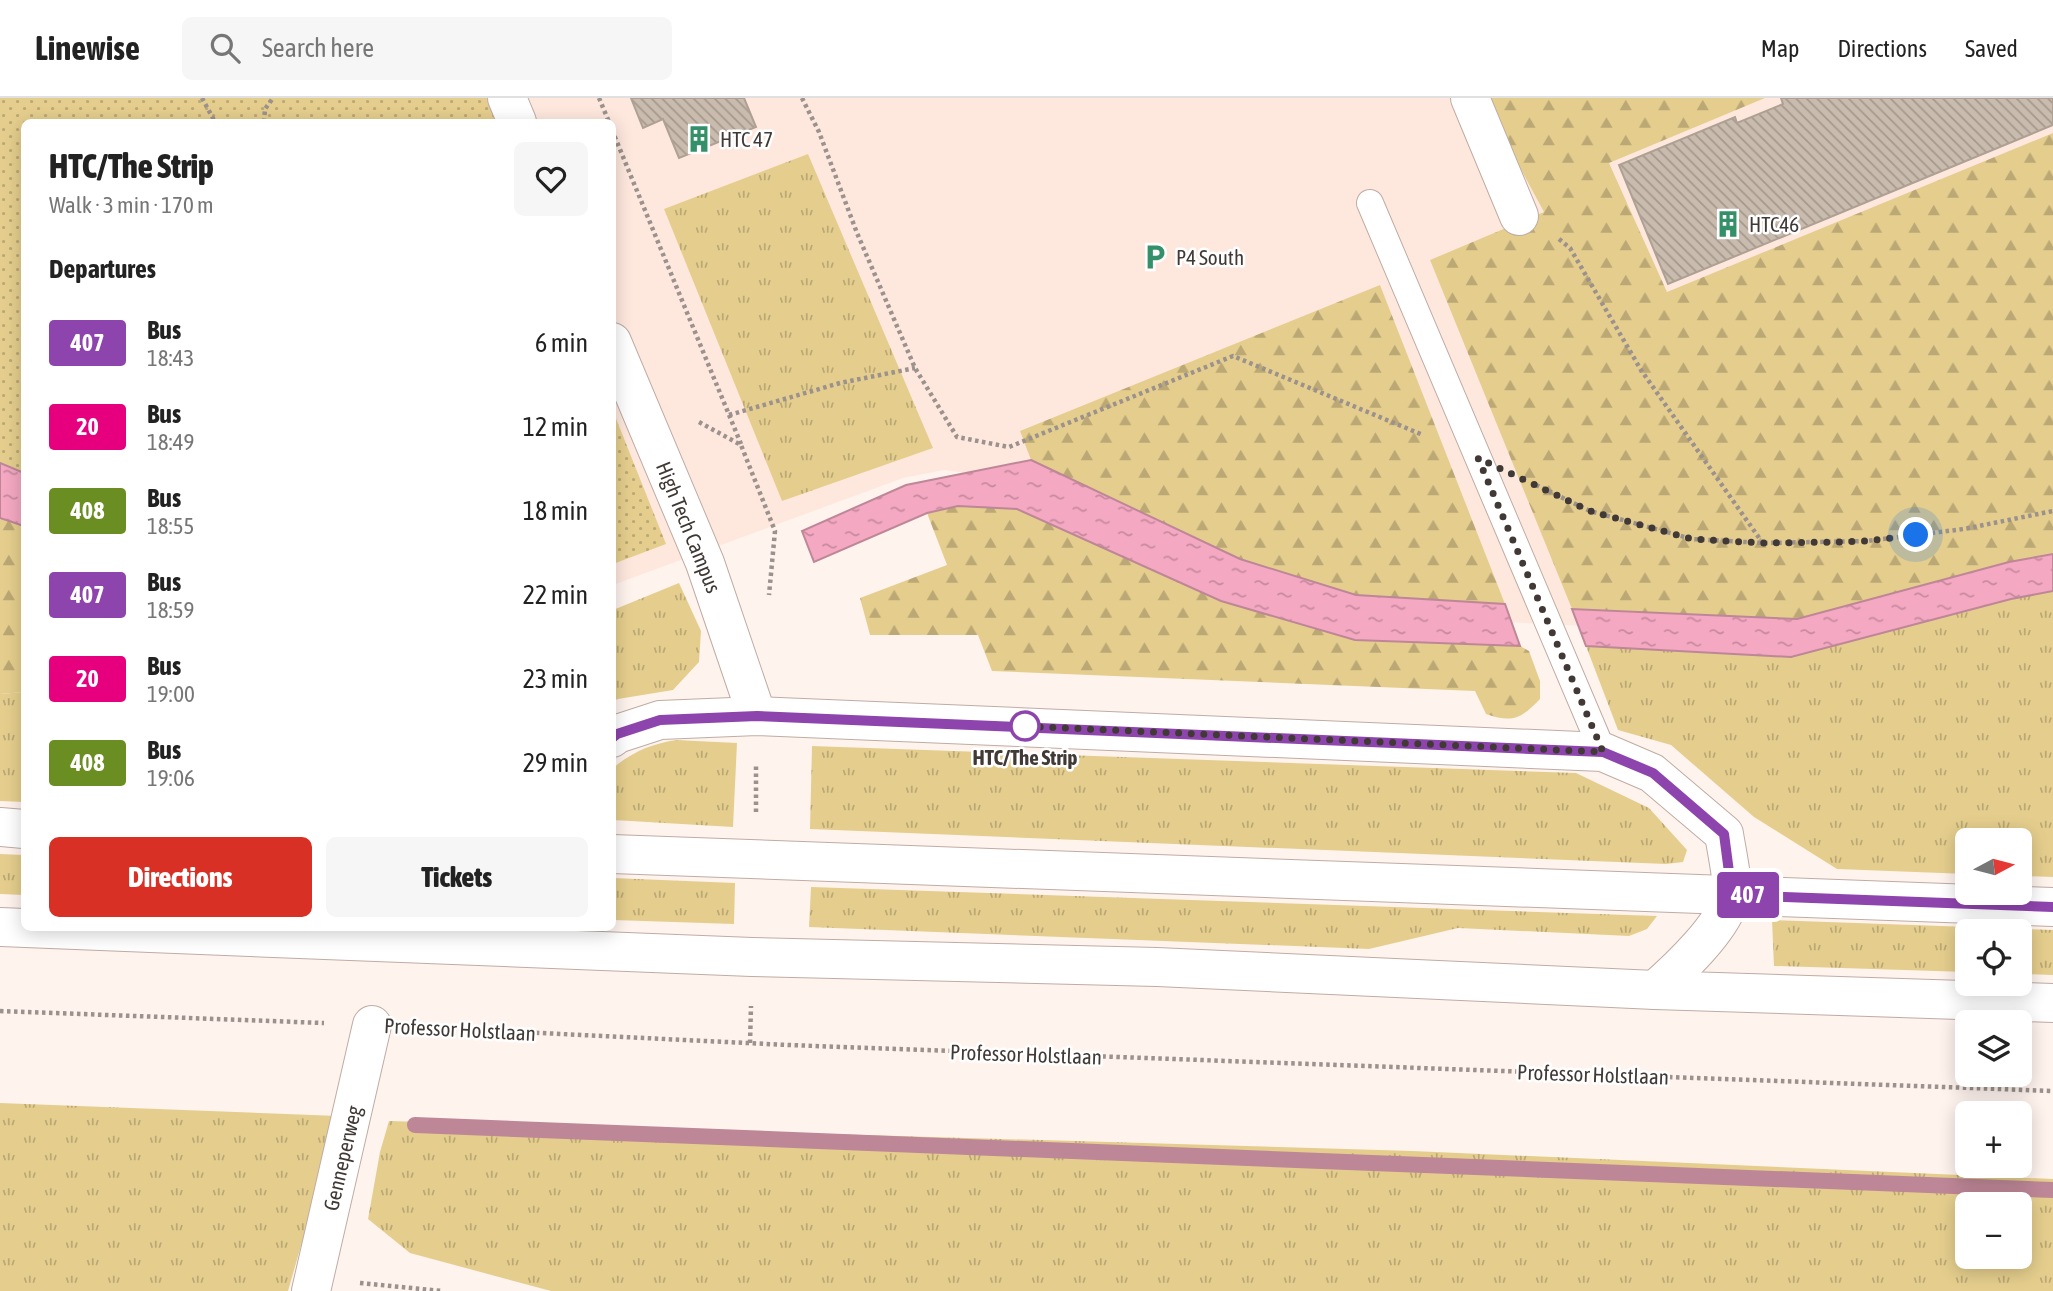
<!DOCTYPE html>
<meta charset="utf-8">
<style>
:root{--surface:#fff;--page:#f6f6f6;--text:#222;--muted:#767676;--line:#e0e0e0;--accent:#d93025}
body{margin:0;font-family:"Asap Condensed",sans-serif;background:var(--page);color:var(--text);height:100vh;display:flex;flex-direction:column;font-size:26px;white-space:nowrap}
*{box-sizing:border-box;margin:0}
p{font-size:23px;color:var(--muted)}
.icon{flex:none;width:38px;height:38px;fill:none;stroke:currentColor;stroke-width:2;stroke-linecap:round;stroke-linejoin:round}
.map{position:relative;flex:1;overflow:hidden}
.drawer{position:absolute;left:21px;top:21px;width:595px;height:812px;display:flex;flex-direction:column;background:var(--surface);border-radius:10px;box-shadow:0 4px 18px #0003}
.drawer>*{flex:none}
.badge{padding:0 14px;border-radius:5px;font-size:24px;line-height:46px}
.needle{width:46px;rotate:83deg}
.fabs{position:absolute;left:1955px;top:730px;display:grid;gap:14px}
.fabs a{display:grid;place-items:center;width:77px;height:77px;border-radius:10px;background:var(--surface);box-shadow:0 4px 18px #0003;font-size:35px}
.you{position:absolute;width:35px;height:35px;margin:-18px;border:5px solid #fff;border-radius:50%;background:#1a73e8;box-shadow:0 0 0 10px #1a73e833}
.map>.badge{position:absolute;translate:-50% -50%;box-shadow:0 0 0 4px #fff}
h2{padding:0 28px;font-size:26px;line-height:63px}
.round{display:grid;place-items:center;flex:none;width:74px;height:74px;border-radius:10px;background:var(--page)}
.headline{display:flex;align-items:center;justify-content:space-between;height:119px;padding:0 28px}
h1{font-size:33px;font-weight:800;line-height:52px}
.primary-button{display:flex;gap:14px;margin-top:auto;padding:14px 28px}
.primary-button a{flex:1;height:80px;border-radius:10px;background:var(--accent);color:#fff;font-size:28px;font-weight:800;line-height:80px;text-align:center}
.primary-button a+a{background:var(--page);color:var(--text)}
ul{padding:0;list-style:none}
li{display:flex;align-items:center;gap:21px;height:84px;padding:0 28px}
li div{flex:1}
li b{display:block;font-size:26px}
li em{font-style:normal}
li .badge{min-width:77px;font-weight:700;text-align:center}
header{display:flex;align-items:center;gap:42px;box-sizing:border-box;height:98px;padding:0 35px;background:var(--surface);border-bottom:2px solid var(--line)}
header strong{font-size:33px}
nav{display:flex;gap:38px;margin-inline-start:auto;font-size:24px}
.search{width:490px;height:63px;background:var(--page);display:flex;align-items:center;gap:18px;box-sizing:border-box;padding:0 24px;border-radius:10px;color:var(--muted);font-size:26px}
.map>svg:first-child{display:block}
.built{fill:#fee8de}
.grass{fill:url(#grass-tufts);fill-rule:evenodd}
.forest{fill:url(#forest-firs)}
.park{fill:url(#park-dots)}
.water{fill:url(#water-ripples);stroke:#be8798;stroke-width:2}
.lines{fill:none;stroke-linecap:round;stroke-linejoin:round}
.stream{stroke:#be8798;stroke-width:16}
.building{fill:url(#building-back-hatch);stroke:#aea093;stroke-width:2}
.lane-casing{stroke:#bfaca4;stroke-width:28}
.street-casing{stroke:#bfaca4;stroke-width:40}
.secondary-casing{stroke:#bfaca4;stroke-width:40}
.path{stroke:#9b918d;stroke-width:4.5;stroke-dasharray:3.5 3.5;stroke-linecap:butt}
.lane{stroke:#fff;stroke-width:26}
.street{stroke:#fff;stroke-width:38}
.secondary{stroke:#fff;stroke-width:38}
.line-casing{stroke:#fff;stroke-width:16}
.line{stroke:#8e44ad;stroke-width:10}
.walk{stroke:#413936;stroke-width:7;stroke-dasharray:0 12.6}
.stop-dot{fill:#fff;stroke:#8e44ad;stroke-width:3.5}
.labels{text-anchor:middle;dominant-baseline:central;stroke-width:5;stroke-linejoin:round;paint-order:stroke}
.poi-label{font-size:21px;fill:#413936;stroke:#fff;text-anchor:start}
.street-label{font-size:21px;fill:#413936;stroke:#fff}
.stop-label{font-size:21px;font-weight:bold;fill:#413936;stroke:#fff}
</style>
<header>
<strong>Linewise</strong>
<div class="search"><svg class="icon" aria-label="search" viewBox="0 0 24 24"><circle cx="10" cy="10" r="6"/><path d="M15 15l6 6"/></svg>Search here</div>
<nav><a>Map</a><a>Directions</a><a>Saved</a></nav>
</header>
<div class="map">
<svg width="2053" height="1193" viewBox="0 0 2053 1193">
<defs>
<pattern id="grass-tufts" width="24" height="20" patternUnits="userSpaceOnUse" patternTransform="scale(1.75)"><rect width="24" height="20" fill="#e5ce8d"/><path d="M3 7l-1-3M5 7V3M7 7l1-3M15 17l-1-3M17 17v-4M19 17l1-3" fill="none" stroke="#bba874"/></pattern>
<pattern id="forest-firs" width="22" height="20" patternUnits="userSpaceOnUse" patternTransform="scale(1.75)"><rect width="22" height="20" fill="#e5ce8d"/><path d="M5 1l3.5 6h-7zM16 11l3.5 6h-7z" fill="#bba874"/></pattern>
<pattern id="park-dots" width="8" height="8" patternUnits="userSpaceOnUse" patternTransform="scale(1.75)"><rect width="8" height="8" fill="#e5ce8d"/><path d="M2 2h.1M6 6h.1" fill="none" stroke="#bba874" stroke-width="1.8" stroke-linecap="round"/></pattern>
<pattern id="water-ripples" width="26" height="14" patternUnits="userSpaceOnUse" patternTransform="scale(1.75)"><rect width="26" height="14" fill="#f4a8c2"/><path d="M2 4q2-2 4 0t4 0M15 11q2-2 4 0t4 0" fill="none" stroke="#c78a9e"/></pattern>
<pattern id="building-back-hatch" width="6" height="6" patternUnits="userSpaceOnUse" patternTransform="scale(1.75)"><rect width="6" height="6" fill="#c9bbad"/><path d="M-1 5l2 2M0 0l6 6M5-1l2 2" fill="none" stroke="#a5998e"/></pattern>
</defs>
<rect width="100%" height="100%" fill="#fff3ee"/>
<polygon class="built" points="0,0 2053,0 2053,472 1793,538 1358,517 1030,384 944,372 903,380 613,487 612,24 24,24 24,402 0,393"/>
<g class="grass">
<polygon points="808,56 933,350 782,403 664,111"/>
<polygon points="679,485 701,533 699,564 673,592 618,601 613,603 613,512"/>
<polygon points="2053,493 2053,779 2020,778 2020,742 1967,742 1967,776 1837,771 1754,719 1671,647 1618,632 1586,548 1791,559 2011,501"/>
<polygon points="24,594 24,704 0,703 0,596"/>
<path d="M676,642L737,645L733,729L613,722V670C632,654 651,646 676,642Z"/>
<polygon points="812,648 1576,675 1649,710 1687,752 1683,764 1666,766 810,731"/>
<polygon points="0,756 24,757 24,797 0,796"/>
<polygon points="613,780 735,785 734,826 613,822"/>
<polygon points="811,789 1657,818 1647,831 1629,838 1458,830 1369,851 809,829"/>
<polygon points="1772,822 2053,832 2053,877 2020,876 2020,833 1967,833 1967,874 1774,868"/>
<polygon points="0,1005 338,1018 288,1193 0,1193"/>
<path d="M389,1023L1413,1053L2053,1081V1193H551L410,1155L368,1121L380,1054ZM1967,1106H2020V1158H1967Z"/>
</g>
<g class="forest">
<polygon points="1488,0 1765,0 1609,65 1667,194 2053,35 2053,456 2009,464 1797,521 1572,511 1430,162 1544,114 1510,51"/>
<polygon points="1380,187 1505,506 1356,497 1240,461 1031,362 1020,333"/>
<path d="M958,408L1017,411L1221,503L1354,542L1520,548L1529,553L1540,583V601C1521,621 1512,625 1486,616L1475,593L992,573L978,537H870L860,500L947,467L927,415Z"/>
<polygon points="0,420 24,428 24,594 0,596"/>
</g>
<g class="park">
<polygon points="0,0 487,0 497,24 24,24 24,374 0,365"/>
<polygon points="613,313 666,446 613,466 612,466"/>
</g>
<g class="water">
<polygon points="1031,362 1240,461 1356,497 1505,506 1520,548 1355,542 1221,503 1017,411 958,408 927,415 814,464 802,433 906,387"/>
<polygon points="0,365 24,375 24,428 0,420"/>
<polygon points="2053,456 2053,493 2011,501 1791,559 1586,548 1572,511 1797,521 2009,464"/>
</g>
<g class="lines">
<polyline class="stream" points="415,1027 2053,1092"/>
</g>
<g class="building">
<polygon points="631,0 744,0 756,29 679,60 663,21 643,30"/>
<polygon points="1781,0 2053,0 2053,27 1668,186 1619,67 1735,19 1737,25 1783,6"/>
</g>
<g class="lines">
<defs>
<polyline id="lane" points="1370,105 1603,654"/>
<g id="street">
<polyline points="507,0 517,24"/>
<polyline points="1470,0 1519,118"/>
<polyline points="612,244 705,465 757,618"/>
<path d="M612,640L617,636L660,622L757,618L1603,654L1652,675L1724,736C1726,750 1734,785 1731,797C1725,828 1678,872 1655,892"/>
<polyline points="311,1193 372,927"/>
</g>
<g id="secondary">
<polyline points="0,729 24,731"/>
<polyline points="612,756 2053,809"/>
<polyline points="0,829 752,859 1157,869 1655,892 2053,905"/>
</g>
</defs>
<use href="#lane" class="lane-casing"/>
<use href="#street" class="street-casing"/>
<use href="#secondary" class="secondary-casing"/>
<g class="path">
<polyline points="202,0 215,24"/>
<polyline points="599,0 609,24"/>
<polyline points="802,0 819,34 857,135 915,270 957,339 1009,349 1233,258 1423,337"/>
<polyline points="264,24 265,11 273,0"/>
<polyline points="612,32 741,346"/>
<polyline points="1559,141 1570,150 1641,272 1762,444"/>
<polyline points="729,317 840,285 915,270"/>
<polyline points="699,324 741,347 775,433 769,497"/>
<polyline points="1536,387 1590,413 1692,441 1763,445 1867,443 1964,431 2053,413"/>
<polyline points="756,714 756,666"/>
<polyline points="0,913 324,925"/>
<polyline points="417,929 788,947 2053,993"/>
<polyline points="750,945 751,908"/>
<polyline points="360,1185 442,1193"/>
</g>
<use href="#lane" class="lane"/>
<use href="#street" class="street"/>
<use href="#secondary" class="secondary"/>
</g>
<g class="lines">
<defs>
<polyline id="line" points="612,640 617,636 660,622 757,618 1603,654 1653,675 1724,736 1732,797 2053,809"/>
</defs>
<use href="#line" class="line-casing"/>
<use href="#line" class="line"/>
<polyline class="walk" points="1025,628 1020,628 1603,654 1478,360 1590,413 1692,441 1763,445 1841,444 1867,443 1916,437"/>
</g>
<defs>
<symbol id="building-bare" viewBox="-9 -9 18 18"><path d="M-4-6H4V6H1V3H-1V6H-4ZM-2.5-4.3h1.7v1.8h-1.7ZM.8-4.3h1.7v1.8H.8ZM-2.5-1h1.7V.8h-1.7ZM.8-1h1.7V.8H.8Z" fill="#339068" stroke="#fff" stroke-width="2.5" paint-order="stroke"/></symbol>
<symbol id="parking-bare" viewBox="-9 -9 18 18"><path d="M-3.5-5.5H1a3.5 3.5 0 0 1 0 7H-1V5.5H-3.5ZM-1-3.4V-.6H.8a1.4 1.4 0 0 0 0-2.8Z" fill="#339068" stroke="#fff" stroke-width="2.5" paint-order="stroke"/></symbol>
</defs>
<g fill-rule="evenodd">
<use href="#building-bare" x="680" y="22" width="38" height="38"/>
<use href="#building-bare" x="1709" y="107" width="38" height="38"/>
<use href="#parking-bare" x="1136" y="140" width="38" height="38"/>
</g>
<circle class="stop-dot" cx="1025" cy="628" r="14"/>
<g class="labels">
<g class="poi-label">
<text x="720" y="41">HTC 47</text>
<text x="1749" y="126">HTC46</text>
<text x="1176" y="159">P4 South</text>
</g>
<g class="street-label">
<text transform="translate(689 429) rotate(68)">High Tech Campus</text>
<text transform="translate(460 931) rotate(3)">Professor Holstlaan</text>
<text transform="translate(1026 956) rotate(2)">Professor Holstlaan</text>
<text transform="translate(1593 976) rotate(2)">Professor Holstlaan</text>
<text transform="translate(342 1060) rotate(-77)">Genneperweg</text>
</g>
<g class="stop-label">
<text x="1025" y="659">HTC/The Strip</text>
</g>
</g>
</svg>
<div class="fabs">
<a><svg class="needle" viewBox="-14 -14 28 28"><path d="M0-13l5 13h-10z" fill="#e53935"/><path d="M0 13l5-13h-10z" fill="#767676"/></svg></a>
<a><svg class="icon" aria-label="locate" viewBox="0 0 24 24"><circle cx="12" cy="12" r="6"/><path d="M12 2v4M12 18v4M2 12h4M18 12h4"/></svg></a>
<a><svg class="icon" aria-label="layers" viewBox="0 0 24 24"><path d="M12 4l9 5-9 5-9-5zM3 14l9 5 9-5"/></svg></a>
<a>+</a>
<a>−</a>
</div>
<div class="you" style="left:1916px;top:437px"></div>
<b class="badge" style="left:1748px;top:797px;background:#8e44ad;color:#fff">407</b>
<section class="drawer">
<div class="headline"><div><h1>HTC/The Strip</h1><p>Walk · 3 min · 170 m</p></div><a class="round"><svg class="icon" aria-label="heart" viewBox="0 0 24 24"><path d="M12 20l-8-8c-3-5 5-10 8-4 3-6 11-1 8 4z"/></svg></a></div>
<h2>Departures</h2>
<ul>
<li><span class="badge" style="background:#8e44ad;color:#fff">407</span><div><b>Bus</b><p>18:43</p></div><em>6 min</em></li>
<li><span class="badge" style="background:#e6007e;color:#fff">20</span><div><b>Bus</b><p>18:49</p></div><em>12 min</em></li>
<li><span class="badge" style="background:#6b8e23;color:#fff">408</span><div><b>Bus</b><p>18:55</p></div><em>18 min</em></li>
<li><span class="badge" style="background:#8e44ad;color:#fff">407</span><div><b>Bus</b><p>18:59</p></div><em>22 min</em></li>
<li><span class="badge" style="background:#e6007e;color:#fff">20</span><div><b>Bus</b><p>19:00</p></div><em>23 min</em></li>
<li><span class="badge" style="background:#6b8e23;color:#fff">408</span><div><b>Bus</b><p>19:06</p></div><em>29 min</em></li>
</ul>
<div class="primary-button"><a>Directions</a><a>Tickets</a></div>
</section>
</div>
